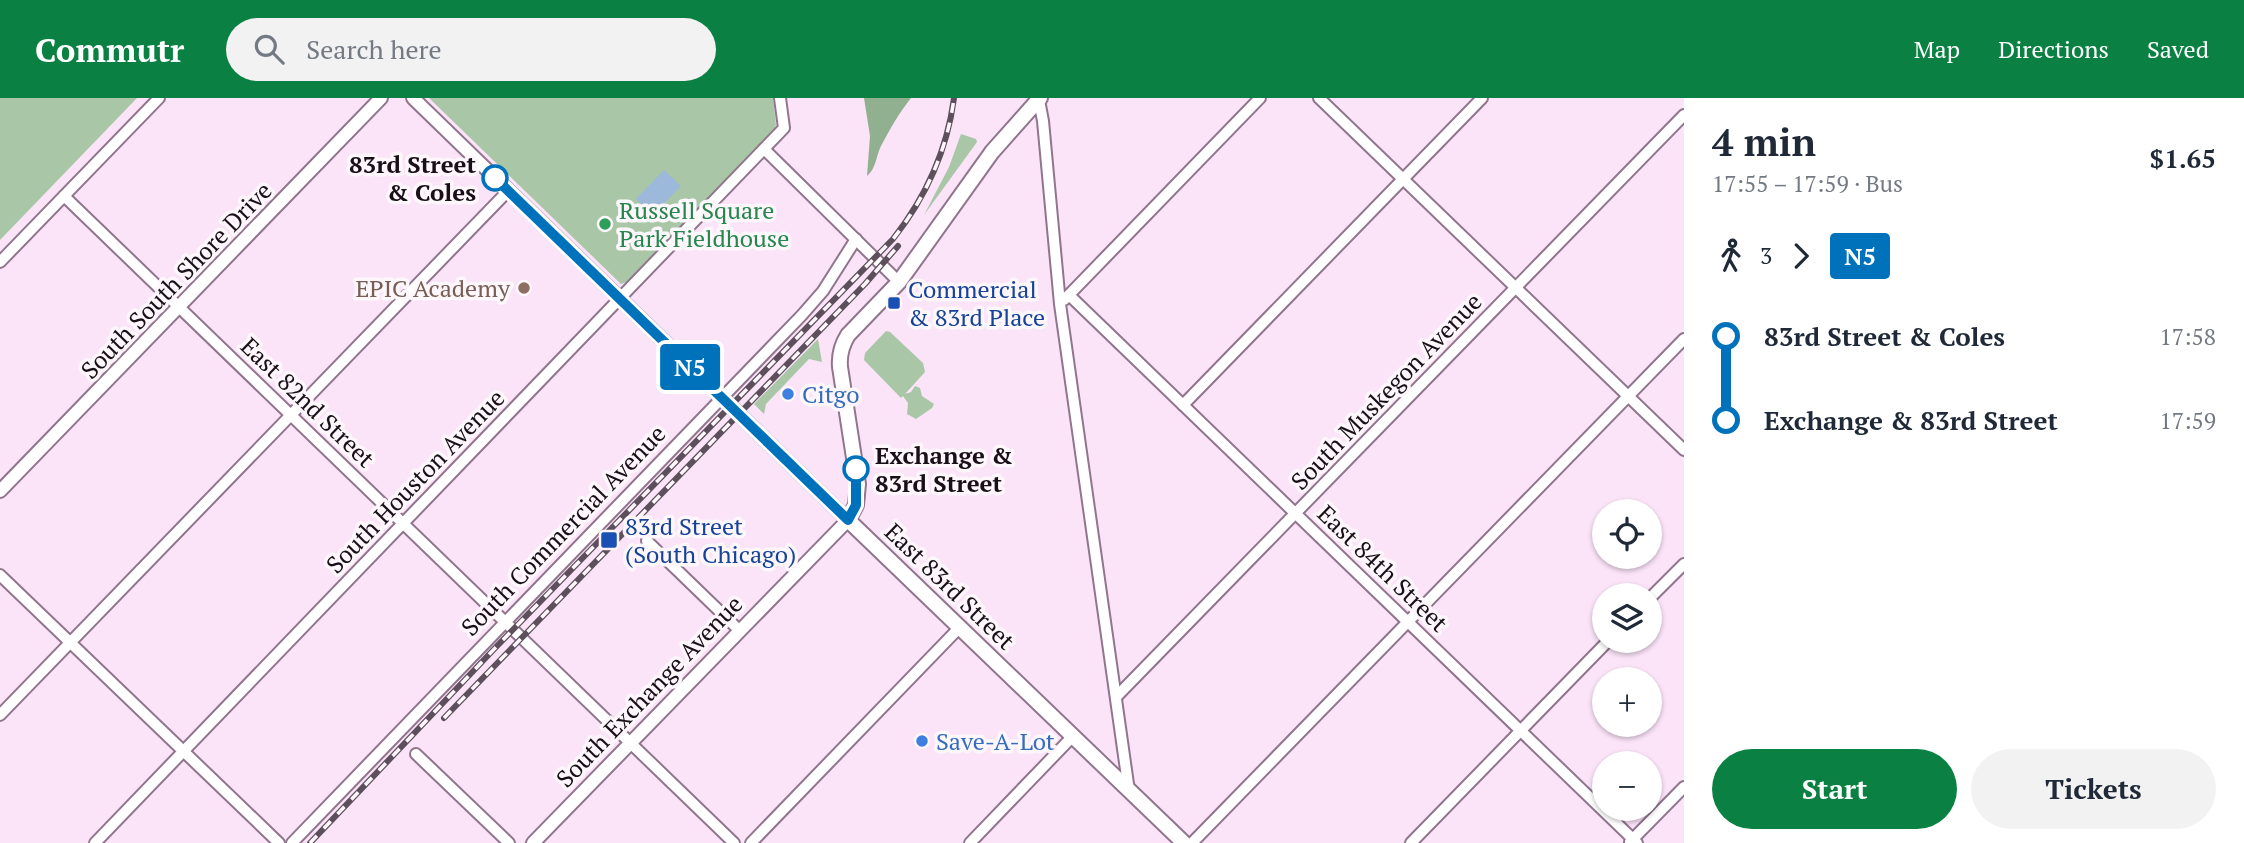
<!DOCTYPE html>
<meta charset="utf-8">
<style>
:root{--surface:#fff;--page:#f2f2f3;--text:#1f2937;--muted:#747a83;--accent:#0b8043}
body{margin:0;font-family:"PT Serif",serif;background:var(--page);color:var(--text);height:100vh;display:flex;flex-direction:column;font-size:26px;white-space:nowrap}
*{box-sizing:border-box;margin:0}
p{font-size:23px;color:var(--muted)}
.icon{flex:none;width:38px;height:38px;fill:none;stroke:currentColor;stroke-width:2;stroke-linecap:round;stroke-linejoin:round}
.map{position:relative;flex:1;overflow:hidden}
.drawer{display:flex;flex-direction:column;background:var(--surface);width:560px}
.drawer>*{flex:none}
.badge{padding:0 14px;border-radius:5px;font-size:24px;line-height:46px}
.controls{position:absolute;left:1592px;top:401px;display:grid;gap:14px}
.controls a{display:grid;place-items:center;width:70px;height:70px;border-radius:50%;background:var(--surface);box-shadow:0 2px 5px #0004;font-size:35px}
.map>.badge{position:absolute;translate:-50% -50%;box-shadow:0 0 0 4px #fff}
.legs{display:flex;align-items:center;gap:10px;height:77px;padding:0 28px;font-size:23px}
.legs p{margin-inline-start:auto}
.summary{display:flex;align-items:center;justify-content:space-between;height:119px;padding:0 28px}
h1{font-size:38px;font-weight:800;line-height:52px}
.cta{display:flex;gap:14px;margin-top:auto;padding:14px 28px}
.cta a{flex:1;height:80px;border-radius:42px;background:var(--accent);color:#fff;font-size:28px;font-weight:800;line-height:80px;text-align:center}
.cta a+a{background:var(--page);color:var(--text)}
ul{padding:0 28px;list-style:none}
li{display:flex;align-items:center;gap:24px;height:84px;font-size:26px}
li i{display:grid;place-items:center;width:10px;height:100%;margin:0 9px;background:currentColor}
li i::after{content:'';width:18px;height:18px;margin:-9px;border:5px solid;border-radius:50%;background:var(--surface)}
li p{margin-inline-start:auto}
li:first-child i{background:linear-gradient(#0000 50%,currentColor 0)}
li:last-child i{background:linear-gradient(currentColor 50%,#0000 0)}
header{display:flex;align-items:center;gap:42px;box-sizing:border-box;height:98px;padding:0 35px;background:var(--accent);color:#fff}
header strong{font-size:33px}
nav{display:flex;gap:38px;margin-inline-start:auto;font-size:24px}
.search{width:490px;height:63px;background:var(--page);display:flex;align-items:center;gap:18px;box-sizing:border-box;padding:0 24px;border-radius:38px;color:var(--muted);font-size:26px}
main{display:flex;flex:1;min-height:0}
.map>svg:first-child{display:block}
.green{fill:#a9c7a7}
.forest{fill:#91b08f}
.water{fill:#9cb8da}
.lines{fill:none;stroke-linecap:round;stroke-linejoin:round}
.minor-casing{stroke:#90758d;stroke-width:14}
.tertiary-casing{stroke:#90758d;stroke-width:16}
.secondary-casing{stroke:#90758d;stroke-width:18}
.minor{stroke:#fff;stroke-width:10}
.tertiary{stroke:#fff;stroke-width:12}
.secondary{stroke:#fff;stroke-width:14}
.rail-casing{stroke:#5e4f5d;stroke-width:6}
.rail{stroke:#fdf7fc;stroke-width:3.5;stroke-dasharray:10;stroke-linecap:butt}
.line-1-casing{stroke:#fff;stroke-width:16}
.line-1{stroke:#0072bc;stroke-width:10}
.stop-1-dot{fill:#fff;stroke:#0072bc;stroke-width:3.5}
.leisure-dot{fill:#2e9e5b;stroke:#fdf7fc;stroke-width:2.5}
.education-dot{fill:#8d6e63;stroke:#fdf7fc;stroke-width:2.5}
.transit-dot{fill:#1a4fb4;stroke:#fdf7fc;stroke-width:2.5}
.shop-dot{fill:#3f7fe0;stroke:#fdf7fc;stroke-width:2.5}
.labels{text-anchor:middle;dominant-baseline:central;stroke-width:7;stroke-linejoin:round;paint-order:stroke}
.stop-label{font-size:24px;font-weight:bold;fill:#190f19;stroke:#fdf7fc;text-anchor:end}
.leisure-label{font-size:24px;fill:#27864d;stroke:#fdf7fc;text-anchor:start}
.street-label{font-size:24px;fill:#190f19;stroke:#fdf7fc}
.education-label{font-size:24px;fill:#785e54;stroke:#fdf7fc;text-anchor:end}
.transit-label{font-size:24px;fill:#164399;stroke:#fdf7fc;text-anchor:start}
.shop-label{font-size:24px;fill:#366cbe;stroke:#fdf7fc;text-anchor:start}
</style>
<header>
<strong>Commutr</strong>
<div class="search"><svg class="icon" aria-label="search" viewBox="0 0 24 24"><circle cx="10" cy="10" r="6"/><path d="M15 15l6 6"/></svg>Search here</div>
<nav><a>Map</a><a>Directions</a><a>Saved</a></nav>
</header>
<main>
<div class="map">
<svg width="1684" height="745" viewBox="0 0 1684 745">
<rect width="100%" height="100%" fill="#fbe3f8"/>
<g class="green">
<polygon points="0,0 137,0 0,142"/>
<polygon points="429,0 773,0 776,27 774,34 627,184 621,186"/>
<polygon points="961,36 976,41 977,44 924,117 949,69"/>
<polygon points="886,233 890,234 923,265 925,274 905,296 911,294 915,288 920,290 922,298 934,306 932,310 916,321 907,316 908,305 903,298 901,300 864,262 865,255"/>
<polygon points="818,241 822,264 809,261 766,306 764,316 754,306"/>
</g>
<path class="forest" d="M864,0H911C899,15 890,31 881,48C876,58 876,71 867,78L870,38Z"/>
<polygon class="water" points="664,72 681,88 653,117 636,101"/>
<g class="lines">
<defs>
<g id="minor">
<polyline points="1319,0 1684,352"/>
<polyline points="1039,2 1043,23 1060,206 1129,693"/>
<polyline points="764,51 899,184"/>
<polyline points="64,98 734,745"/>
<polyline points="0,164 159,0"/>
<polyline points="1069,197 1637,745"/>
<polyline points="1064,202 1260,0"/>
<polyline points="1183,307 1482,0"/>
<polyline points="647,443 740,533"/>
<polyline points="0,477 279,745"/>
<polyline points="1650,500 1684,466"/>
<polyline points="1117,598 1684,17"/>
<polyline points="0,617 508,93"/>
<polyline points="416,656 509,745"/>
<polyline points="1630,744 1684,689"/>
<polyline points="95,745 784,30 780,0"/>
<polyline points="292,745 802,217 823,193 856,141"/>
<polyline points="751,745 960,529"/>
<polyline points="970,745 1073,638"/>
<polyline points="1192,745 1684,241"/>
<polyline points="1411,745 1609,542"/>
</g>
<g id="tertiary">
<polyline points="413,0 848,422 533,745"/>
<polyline points="0,393 381,0"/>
</g>
<path id="secondary" d="M1040,0L992,54L899,184L848,237C841,248 839,257 840,269L858,386L856,407L848,422L1184,745"/>
</defs>
<use href="#minor" class="minor-casing"/>
<use href="#tertiary" class="tertiary-casing"/>
<use href="#secondary" class="secondary-casing"/>
<use href="#minor" class="minor"/>
<use href="#tertiary" class="tertiary"/>
<use href="#secondary" class="secondary"/>
<defs>
<g id="rail">
<polyline points="444,620 865,186 898,148"/>
<path d="M310,745L497,548L893,141C926,99 947,53 954,0"/>
</g>
</defs>
<use href="#rail" class="rail-casing"/>
<use href="#rail" class="rail"/>
</g>
<g class="lines">
<defs>
<polyline id="line-1" points="495,80 848,422 856,407 856,371"/>
</defs>
<use href="#line-1" class="line-1-casing"/>
<use href="#line-1" class="line-1"/>
</g>
<g class="stop-1-dot">
<circle cx="495" cy="80" r="12"/>
<circle cx="856" cy="371" r="12"/>
</g>
<circle class="leisure-dot" cx="605" cy="126" r="7"/>
<circle class="education-dot" cx="524" cy="190" r="7"/>
<g class="transit-dot">
<rect x="887" y="198" width="14" height="14" rx="3.5"/>
<rect x="600" y="433" width="18" height="18" rx="3.5"/>
</g>
<g class="shop-dot">
<circle cx="788" cy="296" r="7"/>
<circle cx="922" cy="643" r="7"/>
</g>
<g class="labels">
<g class="stop-label">
<text x="476" y="66">83rd Street<tspan x="476" dy="28">&amp; Coles</tspan></text>
<text x="875" y="357" text-anchor="start">Exchange &amp;<tspan x="875" dy="28">83rd Street</tspan></text>
</g>
<g class="leisure-label">
<text x="619" y="112">Russell Square<tspan x="619" dy="28">Park Fieldhouse</tspan></text>
</g>
<g class="street-label">
<text transform="translate(176 182) rotate(-46)">South South Shore Drive</text>
<text transform="translate(1386 293) rotate(-46)">South Muskegon Avenue</text>
<text transform="translate(308 304) rotate(44)">East 82nd Street</text>
<text transform="translate(415 383) rotate(-46)">South Houston Avenue</text>
<text transform="translate(563 432) rotate(-46)">South Commercial Avenue</text>
<text transform="translate(1383 470) rotate(44)">East 84th Street</text>
<text transform="translate(950 488) rotate(44)">East 83rd Street</text>
<text transform="translate(649 593) rotate(-46)">South Exchange Avenue</text>
</g>
<g class="education-label">
<text x="510" y="190">EPIC Academy</text>
</g>
<g class="transit-label">
<text x="908" y="191">Commercial<tspan x="908" dy="28">&amp; 83rd Place</tspan></text>
<text x="625" y="428">83rd Street<tspan x="625" dy="28">(South Chicago)</tspan></text>
</g>
<g class="shop-label">
<text x="802" y="296">Citgo</text>
<text x="936" y="643">Save-A-Lot</text>
</g>
</g>
</svg>
<div class="controls">
<a><svg class="icon" aria-label="locate" viewBox="0 0 24 24"><circle cx="12" cy="12" r="6"/><path d="M12 2v4M12 18v4M2 12h4M18 12h4"/></svg></a>
<a><svg class="icon" aria-label="layers" viewBox="0 0 24 24"><path d="M12 4l9 5-9 5-9-5zM3 14l9 5 9-5"/></svg></a>
<a>+</a>
<a>−</a>
</div>
<b class="badge" style="left:690px;top:269px;background:#0072bc;color:#fff">N5</b>
</div>
<section class="drawer">
<div class="summary"><div><h1>4 min</h1><p>17:55 – 17:59 · Bus</p></div><b>$1.65</b></div>
<div class="legs"><svg class="icon" aria-label="walk" viewBox="0 0 24 24"><circle cx="13" cy="4" r="2"/><path d="M13 8l-2 6 4 7M11 14l-3 7M7 12l3-4h3l4 4"/></svg>3<svg class="icon" aria-label="forward" viewBox="0 0 24 24"><path d="M9 5l7 7-7 7"/></svg><b class="badge" style="background:#0072bc;color:#fff">N5</b></div>
<ul>
<li><i style="color:#0072bc"></i><b>83rd Street &amp; Coles</b><p>17:58</p></li>
<li><i style="color:#0072bc"></i><b>Exchange &amp; 83rd Street</b><p>17:59</p></li>
</ul>
<div class="cta"><a>Start</a><a>Tickets</a></div>
</section>
</main>
